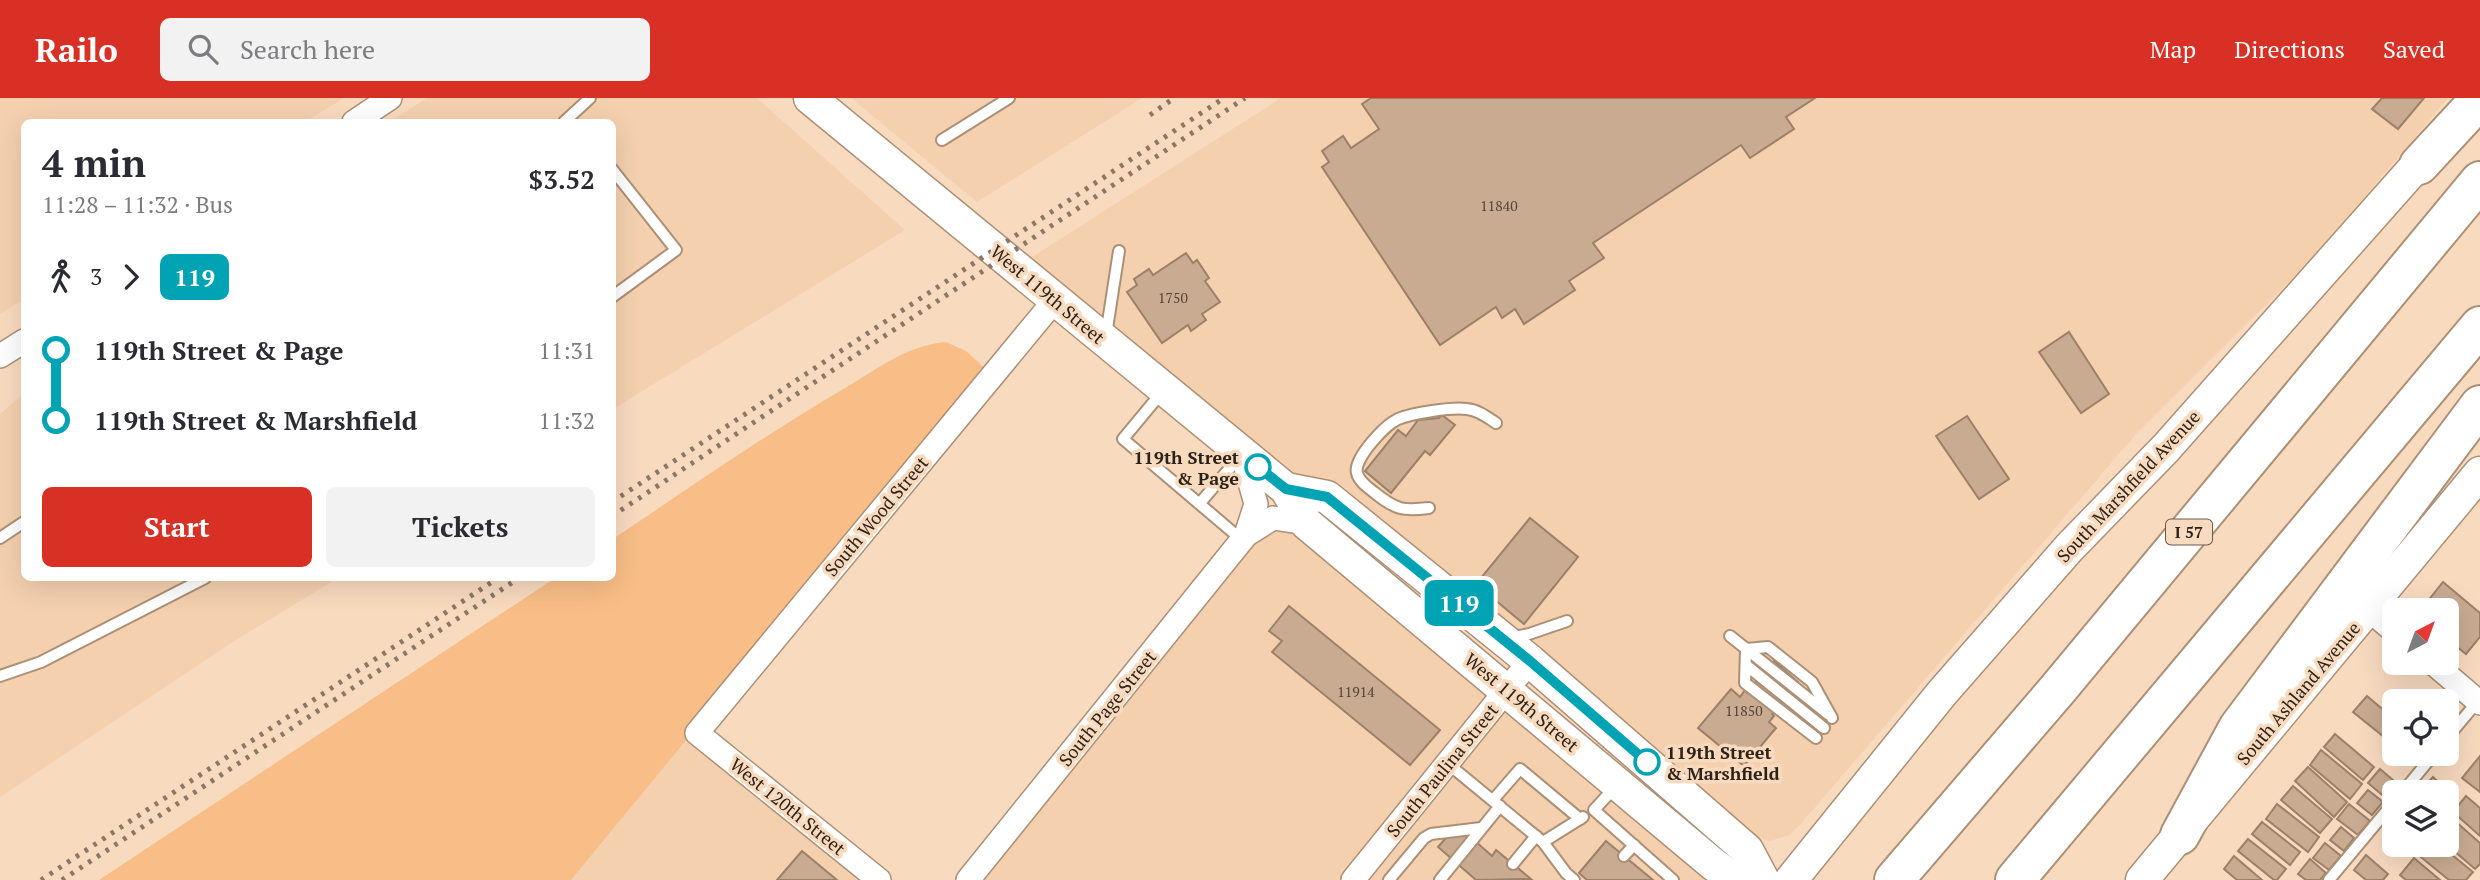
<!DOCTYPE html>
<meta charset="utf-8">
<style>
:root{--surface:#fff;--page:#f2f2f3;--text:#2b2b33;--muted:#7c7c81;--accent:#d93025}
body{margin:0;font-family:"PT Serif",serif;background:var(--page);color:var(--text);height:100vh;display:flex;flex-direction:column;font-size:26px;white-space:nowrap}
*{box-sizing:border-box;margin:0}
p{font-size:23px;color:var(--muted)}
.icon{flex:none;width:38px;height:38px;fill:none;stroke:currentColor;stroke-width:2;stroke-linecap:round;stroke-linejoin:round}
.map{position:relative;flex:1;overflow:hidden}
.sheet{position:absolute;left:21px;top:21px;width:595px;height:462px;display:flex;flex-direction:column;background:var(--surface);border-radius:10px;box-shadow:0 7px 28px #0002}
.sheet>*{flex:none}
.badge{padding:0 14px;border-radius:10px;font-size:24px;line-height:46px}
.needle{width:46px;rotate:41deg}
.controls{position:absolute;left:2382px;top:500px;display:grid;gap:14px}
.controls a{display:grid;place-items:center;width:77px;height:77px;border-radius:10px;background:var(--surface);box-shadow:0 7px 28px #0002;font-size:35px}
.map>.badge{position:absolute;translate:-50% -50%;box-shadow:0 0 0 4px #fff}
.legs{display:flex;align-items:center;gap:10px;height:77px;padding:0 21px;font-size:23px}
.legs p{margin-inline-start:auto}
.head{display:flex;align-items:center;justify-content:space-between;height:119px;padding:0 21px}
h1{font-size:38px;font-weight:700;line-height:52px}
.action{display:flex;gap:14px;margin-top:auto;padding:14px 21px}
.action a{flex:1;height:80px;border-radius:10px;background:var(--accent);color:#fff;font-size:28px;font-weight:700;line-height:80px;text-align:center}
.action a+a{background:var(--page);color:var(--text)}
ul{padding:0 21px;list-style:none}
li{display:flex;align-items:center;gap:24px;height:70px;font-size:26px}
li i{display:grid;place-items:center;width:10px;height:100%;margin:0 9px;background:currentColor}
li i::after{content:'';width:18px;height:18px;margin:-9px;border:5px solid;border-radius:50%;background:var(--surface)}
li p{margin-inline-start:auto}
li:first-child i{background:linear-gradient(#0000 50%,currentColor 0)}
li:last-child i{background:linear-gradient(currentColor 50%,#0000 0)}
header{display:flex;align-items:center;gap:42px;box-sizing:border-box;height:98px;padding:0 35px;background:var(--accent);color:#fff}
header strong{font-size:33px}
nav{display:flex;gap:38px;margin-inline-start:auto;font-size:24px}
.search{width:490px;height:63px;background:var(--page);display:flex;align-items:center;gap:18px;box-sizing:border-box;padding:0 24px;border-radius:10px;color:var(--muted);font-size:26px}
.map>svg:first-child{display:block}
.built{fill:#f4d0af}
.green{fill:#f9be87}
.building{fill:#c8ab91;stroke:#9c8067;stroke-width:2}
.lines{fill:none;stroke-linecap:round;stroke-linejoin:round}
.lane-casing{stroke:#ac9076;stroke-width:14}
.street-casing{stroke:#ac9076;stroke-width:26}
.secondary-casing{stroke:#ac9076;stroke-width:35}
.highway-casing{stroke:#ac9076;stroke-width:42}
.lane{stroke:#fff;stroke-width:10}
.street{stroke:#fff;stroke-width:23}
.secondary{stroke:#fff;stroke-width:32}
.highway{stroke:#fff;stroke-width:38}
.rail{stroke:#8b7765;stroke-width:5;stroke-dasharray:3.5 7;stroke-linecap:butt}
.line-1-casing{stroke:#fff;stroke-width:16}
.line-1{stroke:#00a3b4;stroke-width:10}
.stop-1-dot{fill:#fff;stroke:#00a3b4;stroke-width:3.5}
.labels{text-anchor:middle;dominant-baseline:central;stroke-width:7;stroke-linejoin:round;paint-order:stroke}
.number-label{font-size:14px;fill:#544436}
.shield{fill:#f8dabf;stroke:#6a594a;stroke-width:2}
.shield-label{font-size:16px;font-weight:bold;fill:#2d2218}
.street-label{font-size:18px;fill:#2d2218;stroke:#f8dabf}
.stop-label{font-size:18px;font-weight:bold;fill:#2d2218;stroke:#f8dabf;text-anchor:end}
</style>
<header>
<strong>Railo</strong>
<div class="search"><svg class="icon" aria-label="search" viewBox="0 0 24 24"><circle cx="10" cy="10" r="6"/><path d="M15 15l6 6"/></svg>Search here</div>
<nav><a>Map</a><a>Directions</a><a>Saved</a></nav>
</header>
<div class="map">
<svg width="2480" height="782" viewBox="0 0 2480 782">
<rect width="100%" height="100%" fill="#f8dabf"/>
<g class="built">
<polygon points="0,0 344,0 305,24 24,24 24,201 0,216"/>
<polygon points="427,0 757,0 905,132 613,311 612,24 389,24"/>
<polygon points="851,0 1142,0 977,104"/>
<polygon points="1281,0 2448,0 2312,161 2137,335 1799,728 1789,737 1770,743 1743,735 1029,161"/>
<polygon points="24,295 24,480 338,480 231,545 0,699 0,316"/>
<polygon points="1272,416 1501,602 1588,682 1704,782 974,782"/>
<polygon points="692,634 870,782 571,782"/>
</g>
<path class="green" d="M946,244L966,253L989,274L571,782H99L555,480H612L613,441C689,390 765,337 845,290C877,271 908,247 946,244Z"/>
<g class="building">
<polygon points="1371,0 1815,0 1786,19 1794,31 1750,60 1741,47 1593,145 1604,160 1569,183 1575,192 1524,226 1515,211 1502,220 1496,209 1440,247 1322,69 1329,64 1322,53 1343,38 1351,50 1379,31 1362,6"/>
<polygon points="2382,0 2424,0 2398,31 2372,11"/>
<polygon points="1186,155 1193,165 1197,162 1209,180 1205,183 1220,204 1202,216 1206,222 1191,233 1188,227 1162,245 1127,194 1137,187 1134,181 1149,171 1153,177"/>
<polygon points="2069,234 2109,296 2081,315 2039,254"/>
<polygon points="1442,317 1455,327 1430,357 1425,353 1391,395 1365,373 1398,332 1406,338 1418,322 1439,320"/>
<polygon points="1967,318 2009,381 1979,401 1936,338"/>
<polygon points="1530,420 1578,459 1524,526 1476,486"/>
<polygon points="2443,484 2480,515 2480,539 2466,556 2446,540 2446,513 2420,513"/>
<polygon points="1289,508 1440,632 1410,667 1272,554 1282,543 1269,533"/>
<polygon points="1774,563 1798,584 1772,616 1774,618 1769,624 1776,630 1744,668 1698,630 1731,591 1740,599 1745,592 1747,595"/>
<polygon points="2367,598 2394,621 2394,647 2353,614"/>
<polygon points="2335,636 2374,669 2363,682 2324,649"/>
<polygon points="2321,652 2362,686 2350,701 2310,667"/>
<polygon points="2480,658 2480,694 2462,680"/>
<polygon points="2308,669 2347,704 2334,719 2295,683"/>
<polygon points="2380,671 2399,687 2387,701 2368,685"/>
<polygon points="2433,679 2448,693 2446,695 2426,695 2422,691"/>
<polygon points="2293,688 2332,721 2320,735 2281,702"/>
<polygon points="2368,692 2383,704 2372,717 2357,705"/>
<polygon points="2466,698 2480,710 2480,738 2453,714"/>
<polygon points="2277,706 2319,739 2308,754 2266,721"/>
<polygon points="2349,706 2370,723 2358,737 2337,721"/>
<polygon points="2455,723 2480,745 2480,766 2475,771 2446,746 2446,734"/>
<polygon points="2262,724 2300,754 2290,767 2252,736"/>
<polygon points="1457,727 1492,758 1496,752 1531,781 1476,782 1438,749"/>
<polygon points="2341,729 2354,740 2344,753 2330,742"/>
<polygon points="2248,741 2286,771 2277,782 2274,782 2238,753"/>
<polygon points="1606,743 1653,782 1587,782 1579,775"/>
<polygon points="2325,745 2341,758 2329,772 2313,760"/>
<polygon points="2425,747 2440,747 2473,774 2466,782 2449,782 2417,756"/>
<polygon points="802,753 837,782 777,782"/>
<polygon points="2366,757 2388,776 2383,782 2366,782 2354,772"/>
<polygon points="2234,758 2262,782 2237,782 2224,771"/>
<polygon points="2414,760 2440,782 2406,782 2400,777"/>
<polygon points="2310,761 2326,775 2320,782 2306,782 2298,776"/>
</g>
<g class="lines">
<defs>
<g id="lane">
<polyline points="564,24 590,0"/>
<polyline points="942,42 1009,0"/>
<polyline points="612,71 676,152 612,199"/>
<polyline points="1106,237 1119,153"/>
<polyline points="1162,294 1123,341 1242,442"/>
<polyline points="1200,405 1241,357"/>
<path d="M1429,410C1403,413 1396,412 1375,395C1369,390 1359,384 1357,375C1353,361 1385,327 1398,321C1413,315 1451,309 1467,311C1478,312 1487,319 1496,325"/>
<polyline points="0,440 24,424"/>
<polyline points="1730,538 1828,616"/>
<polyline points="1509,540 1529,536 1567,523"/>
<polyline points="1746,567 1824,630"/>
<polyline points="0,578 41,564 205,480"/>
<polyline points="1816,640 1745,585 1746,551 1768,549 1812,584 1832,620"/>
<polyline points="2446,641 2478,603"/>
<polyline points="1447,665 1543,744 1566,775 1574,782"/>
<polyline points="1616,688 1594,712 1673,782"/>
<polyline points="2402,695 2434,656"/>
<polyline points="1493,702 1520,671 1580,721"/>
<polyline points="1543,744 1583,719"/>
<polyline points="1624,758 1634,747"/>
<polyline points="1513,766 1536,738"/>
<polyline points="1389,782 1424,740 1431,736 1481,730"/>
<polyline points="1440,782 1500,708"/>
<polyline points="2329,782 2394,704"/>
</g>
<g id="street">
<polyline points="354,24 390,0"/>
<polyline points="0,258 24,243"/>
<polyline points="1242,356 1256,406 1246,437"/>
<polyline points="2368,511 2394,533"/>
<polyline points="2433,565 2480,605"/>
<polyline points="879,782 697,635 1055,202"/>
<polyline points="968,782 1246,437 1273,420 1306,425"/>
<polyline points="1353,782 1530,563"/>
</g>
<g id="secondary">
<polyline points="810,0 1286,391 1306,425 1713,766 1735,782"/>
<polyline points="1286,391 1327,399 1530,563 1747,752 1763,782"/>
<polyline points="1791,782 1942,595 2069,450 2166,350 2433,49"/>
<polyline points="2142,782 2480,375"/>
</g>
<g id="highway">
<polyline points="2419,67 2480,1"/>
<polyline points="2180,737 2238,630 2480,307"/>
<polyline points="1894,782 2058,591 2480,83"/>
<polyline points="2015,782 2480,228"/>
</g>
</defs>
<use href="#lane" class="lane-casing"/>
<use href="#street" class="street-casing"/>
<use href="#secondary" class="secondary-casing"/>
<use href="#highway" class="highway-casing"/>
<use href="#lane" class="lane"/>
<use href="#street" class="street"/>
<use href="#secondary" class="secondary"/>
<use href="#highway" class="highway"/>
<g class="rail">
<polyline points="1150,17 1174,0"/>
<polyline points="612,404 1224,0"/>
<polyline points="612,418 1245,0"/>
<polyline points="41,782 498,480"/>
<polyline points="62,782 519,480"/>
</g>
</g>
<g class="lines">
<defs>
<polyline id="line-1" points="1258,369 1286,391 1327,399 1530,563 1647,664"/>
</defs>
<use href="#line-1" class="line-1-casing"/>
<use href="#line-1" class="line-1"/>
</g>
<g class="stop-1-dot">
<circle cx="1258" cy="369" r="12"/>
<circle cx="1647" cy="664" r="12"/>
</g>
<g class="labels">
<g class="number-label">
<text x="1499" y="107">11840</text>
<text x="1173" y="199">1750</text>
<text x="1356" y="593">11914</text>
<text x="1744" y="612">11850</text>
</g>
<rect class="shield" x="2166" y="421.5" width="46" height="25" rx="5"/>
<g class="shield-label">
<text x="2189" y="434">I 57</text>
</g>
<g class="street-label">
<text transform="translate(1048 196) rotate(40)">West 119th Street</text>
<text transform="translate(2128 388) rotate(-47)">South Marshfield Avenue</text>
<text transform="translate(876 418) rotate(-50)">South Wood Street</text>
<text transform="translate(2298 595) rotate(-50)">South Ashland Avenue</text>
<text transform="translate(1522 604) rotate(40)">West 119th Street</text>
<text transform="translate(1107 610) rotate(-51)">South Page Street</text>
<text transform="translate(1442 672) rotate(-51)">South Paulina Street</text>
<text transform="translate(788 708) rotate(39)">West 120th Street</text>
</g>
<g class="stop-label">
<text x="1239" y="359">119th Street<tspan x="1239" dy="21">&amp; Page</tspan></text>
<text x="1666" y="654" text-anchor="start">119th Street<tspan x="1666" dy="21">&amp; Marshfield</tspan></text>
</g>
</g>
</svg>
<div class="controls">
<a><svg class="needle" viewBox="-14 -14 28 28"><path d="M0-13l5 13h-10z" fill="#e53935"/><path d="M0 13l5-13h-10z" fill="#7c7c81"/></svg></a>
<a><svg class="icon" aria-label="locate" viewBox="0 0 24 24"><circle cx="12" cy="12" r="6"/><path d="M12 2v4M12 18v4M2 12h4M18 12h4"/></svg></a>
<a><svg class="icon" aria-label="layers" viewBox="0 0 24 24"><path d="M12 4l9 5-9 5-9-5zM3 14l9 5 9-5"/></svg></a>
</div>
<b class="badge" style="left:1459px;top:505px;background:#00a3b4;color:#fff">119</b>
<section class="sheet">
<div class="head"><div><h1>4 min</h1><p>11:28 – 11:32 · Bus</p></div><b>$3.52</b></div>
<div class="legs"><svg class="icon" aria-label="walk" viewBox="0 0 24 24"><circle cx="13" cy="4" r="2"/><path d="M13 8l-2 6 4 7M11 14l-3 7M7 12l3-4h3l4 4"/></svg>3<svg class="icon" aria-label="forward" viewBox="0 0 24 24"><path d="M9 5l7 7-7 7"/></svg><b class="badge" style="background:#00a3b4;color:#fff">119</b></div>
<ul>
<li><i style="color:#00a3b4"></i><b>119th Street &amp; Page</b><p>11:31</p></li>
<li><i style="color:#00a3b4"></i><b>119th Street &amp; Marshfield</b><p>11:32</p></li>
</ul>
<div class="action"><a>Start</a><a>Tickets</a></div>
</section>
</div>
